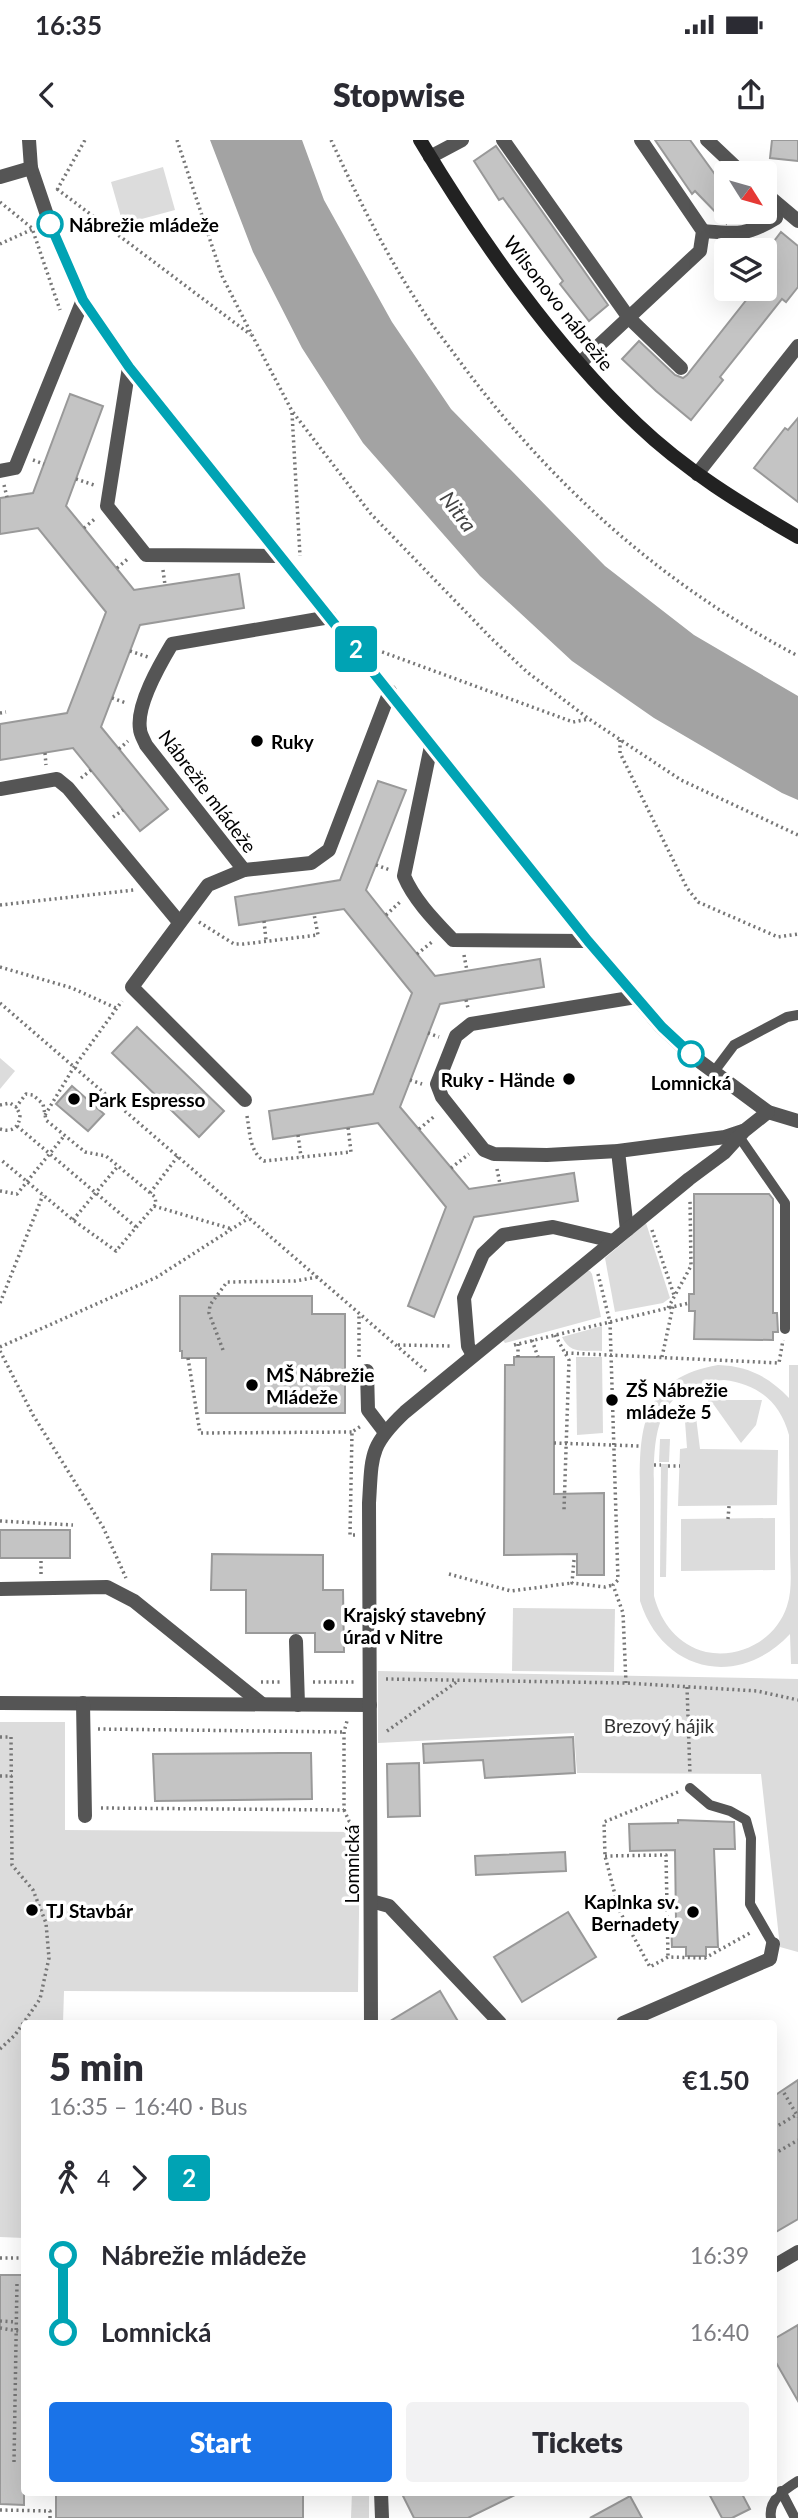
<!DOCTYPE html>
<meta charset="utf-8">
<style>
:root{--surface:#fff;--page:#f2f2f3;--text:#2b2b33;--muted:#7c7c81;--accent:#1a73e8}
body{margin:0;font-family:Lato,sans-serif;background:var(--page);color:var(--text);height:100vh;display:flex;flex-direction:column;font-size:26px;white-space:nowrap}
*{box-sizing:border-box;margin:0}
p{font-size:23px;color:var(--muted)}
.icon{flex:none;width:38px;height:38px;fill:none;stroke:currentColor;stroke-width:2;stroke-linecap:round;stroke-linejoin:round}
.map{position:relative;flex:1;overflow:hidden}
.drawer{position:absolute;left:21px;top:1880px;width:756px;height:476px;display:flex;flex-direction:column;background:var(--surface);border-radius:7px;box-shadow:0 7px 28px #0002}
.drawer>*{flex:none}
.badge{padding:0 14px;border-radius:5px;font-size:24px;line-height:46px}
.needle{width:46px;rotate:127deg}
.tools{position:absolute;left:714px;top:21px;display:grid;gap:14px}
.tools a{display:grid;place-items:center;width:63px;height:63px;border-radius:7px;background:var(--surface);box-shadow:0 7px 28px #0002;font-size:35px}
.map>.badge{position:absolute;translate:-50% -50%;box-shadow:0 0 0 4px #fff}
.legs{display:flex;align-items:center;gap:10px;height:77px;padding:0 28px;font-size:23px}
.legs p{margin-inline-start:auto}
.head{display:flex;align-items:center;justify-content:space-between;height:119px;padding:0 28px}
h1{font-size:38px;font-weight:800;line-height:52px}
.button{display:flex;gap:14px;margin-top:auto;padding:14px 28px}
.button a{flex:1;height:80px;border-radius:7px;background:var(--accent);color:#fff;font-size:28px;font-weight:800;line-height:80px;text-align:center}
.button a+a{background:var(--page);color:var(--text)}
ul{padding:0 28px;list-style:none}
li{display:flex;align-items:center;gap:24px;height:77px;font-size:26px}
li i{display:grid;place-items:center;width:10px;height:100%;margin:0 9px;background:currentColor}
li i::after{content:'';width:18px;height:18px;margin:-9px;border:5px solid;border-radius:50%;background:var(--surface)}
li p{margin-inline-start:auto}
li:first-child i{background:linear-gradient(#0000 50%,currentColor 0)}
li:last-child i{background:linear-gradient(currentColor 50%,#0000 0)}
.status{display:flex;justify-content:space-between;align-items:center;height:49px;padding:0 35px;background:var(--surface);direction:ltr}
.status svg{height:19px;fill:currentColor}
header{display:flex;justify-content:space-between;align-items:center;height:91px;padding:0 28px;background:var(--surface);font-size:32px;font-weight:800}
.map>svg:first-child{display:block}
.green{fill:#dcdcdc;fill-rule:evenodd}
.water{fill:#a3a3a3}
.building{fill:#c4c4c4;stroke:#999;stroke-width:2}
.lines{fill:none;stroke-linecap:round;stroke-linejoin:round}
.path{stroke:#777;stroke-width:3.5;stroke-dasharray:2 3.5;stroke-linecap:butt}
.lane{stroke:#555;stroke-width:10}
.street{stroke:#555;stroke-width:14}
.secondary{stroke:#222;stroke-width:14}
.line-1-casing{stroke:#fff;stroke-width:16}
.line-1{stroke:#00a3b4;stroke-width:10}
.stop-1-dot{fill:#fff;stroke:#00a3b4;stroke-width:3.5}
.poi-dot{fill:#000;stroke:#fff;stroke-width:2.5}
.labels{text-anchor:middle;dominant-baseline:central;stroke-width:7;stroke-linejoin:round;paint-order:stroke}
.stop-label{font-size:19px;font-weight:bold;fill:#000;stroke:#fff;text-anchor:start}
.street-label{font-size:19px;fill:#000;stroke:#fff}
.poi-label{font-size:19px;font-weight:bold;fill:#000;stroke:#fff;text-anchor:start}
.park-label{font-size:19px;fill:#333;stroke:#fff}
.water-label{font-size:21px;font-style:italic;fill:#444;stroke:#fff}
</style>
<div class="status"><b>16:35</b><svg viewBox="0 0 49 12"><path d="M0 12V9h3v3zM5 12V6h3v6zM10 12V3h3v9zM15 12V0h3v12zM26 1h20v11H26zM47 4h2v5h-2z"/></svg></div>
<header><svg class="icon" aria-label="back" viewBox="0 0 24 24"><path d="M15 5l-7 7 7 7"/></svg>Stopwise<svg class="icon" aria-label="share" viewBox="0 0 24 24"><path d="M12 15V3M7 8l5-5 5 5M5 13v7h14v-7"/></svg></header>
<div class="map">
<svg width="798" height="2378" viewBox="0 0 798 2378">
<rect width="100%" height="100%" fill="#fff"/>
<g class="green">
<polygon points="163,27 175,70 123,84 111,42"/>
<polygon points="0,918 15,931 0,949"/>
<polygon points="646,1083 670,1158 663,1163 615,1172 605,1118"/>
<polygon points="586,1131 590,1131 592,1134 601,1177 505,1203 502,1199"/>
<path d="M602,1186V1211C583,1210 571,1215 562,1197Z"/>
<polygon points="576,1217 602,1217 603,1293 577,1295"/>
<path d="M718,1225C748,1226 769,1237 789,1258V1225H798V1524H791L790,1494C739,1549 663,1533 640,1461C640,1427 640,1393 640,1360C639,1293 638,1239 718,1225ZM724,1240C758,1244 780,1262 789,1295C789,1332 790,1370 790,1408C790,1427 793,1448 787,1466C776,1500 740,1519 706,1512C678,1505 661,1483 654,1456C654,1425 654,1394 654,1363C654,1305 648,1245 724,1240Z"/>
<polygon points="712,1257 717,1260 762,1260 756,1285 741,1303 714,1265 708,1263 708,1259"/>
<polygon points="684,1268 695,1269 700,1309 778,1310 777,1365 678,1366 680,1309 687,1308"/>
<polygon points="660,1299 670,1299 669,1322 659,1322"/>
<polygon points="661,1324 668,1324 668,1326 666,1437 660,1437"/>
<polygon points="775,1378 775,1430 681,1431 681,1379"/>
<polygon points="513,1468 615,1469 614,1532 512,1531"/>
<polygon points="378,1531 798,1539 798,1812 780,1807 761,1634 577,1633 574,1593 378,1603"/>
<polygon points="0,1582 65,1582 65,1690 360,1692 358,1852 64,1851 63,1883 24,1883 24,2098 0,2097"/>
<polygon points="352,2352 369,2352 369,2378 351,2378"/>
</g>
<polygon class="water" points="210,0 302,0 324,60 392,182 451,269 605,426 694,495 798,556 798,660 782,653 654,578 572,521 480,436 363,303 302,208 253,112"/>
<g class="building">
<polygon points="655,0 690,0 714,33 716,31 726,43 726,83 695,51 692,54"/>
<polygon points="772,0 798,0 798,21 770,18"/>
<polygon points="496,6 608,165 589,181 560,144 563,141 503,58 499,60 474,21"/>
<polygon points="781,92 798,106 798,147 786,162 782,159 720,237 723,240 691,280 656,251 622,219 639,201 675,235 683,238 687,235 755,149 765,149 765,113"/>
<polygon points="70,254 103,266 66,366 84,388 134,450 239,434 244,468 140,485 101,587 168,669 140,691 73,608 0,620 0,584 67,573 106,472 38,388 0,394 0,358 33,353"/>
<polygon points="798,278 798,362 754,328 785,288 788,290"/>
<polygon points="378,641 406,650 366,750 400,793 435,836 540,819 544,847 440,864 400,967 469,1049 574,1033 578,1061 474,1077 434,1177 408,1166 446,1067 378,983 273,999 269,971 373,954 412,853 344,769 239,785 235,757 340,740"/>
<polygon points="137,887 224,971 199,997 112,913"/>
<polygon points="72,946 104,974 88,991 56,964"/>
<polygon points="694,1054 769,1054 773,1059 773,1173 777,1173 778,1192 773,1192 773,1200 694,1199 695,1171 689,1171 689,1154 694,1154"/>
<polygon points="180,1156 312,1156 312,1174 345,1174 345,1273 206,1273 206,1218 182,1218 182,1211 180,1211"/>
<polygon points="514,1217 554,1217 554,1354 604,1353 604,1435 577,1435 577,1414 504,1415 505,1225 514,1225"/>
<rect x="0" y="1390" width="70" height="28"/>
<polygon points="212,1414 323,1415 323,1450 343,1450 344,1512 315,1512 315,1493 246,1493 246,1450 211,1450"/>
<polygon points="573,1597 575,1633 485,1638 483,1620 424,1623 423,1604"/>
<polygon points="281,1613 311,1613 312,1659 155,1661 153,1614"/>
<polygon points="419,1623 420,1676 388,1677 387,1624"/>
<polygon points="678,1680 734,1682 735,1709 714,1709 718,1807 706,1807 706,1816 686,1816 686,1807 672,1807 671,1782 676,1781 675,1710 630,1711 629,1684 678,1683"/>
<polygon points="565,1712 566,1731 476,1735 475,1716"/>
<polygon points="568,1772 596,1817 522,1862 494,1817"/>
<polygon points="440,1851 459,1883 387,1883"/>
<polygon points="798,1940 798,2079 774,2093 774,1956"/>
<polygon points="0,2135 24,2135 24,2365 0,2364"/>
<polygon points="798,2185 798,2261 774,2219 774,2199"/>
<rect x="56" y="2352" width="247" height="26"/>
<polygon points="401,2352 521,2352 468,2378 414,2378"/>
<polygon points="708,2352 741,2352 750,2369 732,2378 722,2378"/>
<polygon points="630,2356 642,2378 590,2378"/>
</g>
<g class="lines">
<g class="path">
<polyline points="177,0 222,136 252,195 292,271 371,374 491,498 527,532 589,579 681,640 798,695"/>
<path d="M331,0C357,56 384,111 418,163C430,183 445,201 458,219C551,345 660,443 798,516"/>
<polyline points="57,49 251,195"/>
<polyline points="57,50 85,0"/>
<polyline points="0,62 33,89 0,104"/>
<polyline points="33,91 60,170"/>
<polyline points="292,273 300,416"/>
<polyline points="33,320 44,324"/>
<polyline points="76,339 94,345"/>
<polyline points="4,345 7,357"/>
<polyline points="84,388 96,378"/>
<polyline points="117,428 129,418"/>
<polyline points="163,430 165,445"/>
<polyline points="377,510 573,582 589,579"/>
<polyline points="130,511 148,517"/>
<polyline points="112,558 126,563"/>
<polyline points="0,573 6,572"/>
<polyline points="620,600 620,613 687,748 698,762 778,797 798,794"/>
<polyline points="119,609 128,601"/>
<polyline points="45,613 46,625"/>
<polyline points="81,638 91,630"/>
<polyline points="113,677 123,670"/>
<polyline points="376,725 390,730"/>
<polyline points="0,765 134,750"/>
<polyline points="386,775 400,762"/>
<polyline points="264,781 266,800"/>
<polyline points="199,782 234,804 244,804 318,795 314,774"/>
<polyline points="417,814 432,802"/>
<polyline points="464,815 467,831"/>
<polyline points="0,827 72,848 116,868"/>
<polyline points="466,860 468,868"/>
<polyline points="0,863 427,1232"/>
<polyline points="428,893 439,897"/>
<polyline points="410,940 422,944"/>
<polyline points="0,965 10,963 16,967 26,954 33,955 43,964 46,980 85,1012 106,1016 155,1057 156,1064 116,1111 73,1080 0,1019"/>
<polyline points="45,975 74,927 122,861"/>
<path d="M247,976C250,992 249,1011 264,1021L351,1012L348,987"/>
<polyline points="17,986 136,1087"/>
<path d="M0,989C12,993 20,987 20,974L16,967"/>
<polyline points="419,989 436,975"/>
<polyline points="298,995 301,1017"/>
<polyline points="451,1028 469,1014"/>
<polyline points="497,1029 500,1044"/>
<polyline points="0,1051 17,1054 64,996"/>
<polyline points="150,1053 178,1016"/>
<polyline points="154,1066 232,1089"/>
<polyline points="73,1080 118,1026"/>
<polyline points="652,1090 674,1155"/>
<polyline points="598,1134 610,1182 618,1440 613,1445 623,1473 626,1543"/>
<polyline points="0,1163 43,1055"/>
<polyline points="668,1168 691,1126 690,1060"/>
<polyline points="555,1195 569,1220 564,1370"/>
<polyline points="532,1200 538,1217"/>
<polyline points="398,1205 453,1206"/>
<polyline points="514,1205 689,1163"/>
<polyline points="0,1207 157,1137 249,1078"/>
<polyline points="223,1210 209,1173 210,1165 227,1142 295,1141 318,1137"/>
<polyline points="0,1211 33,1275 103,1387 126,1438"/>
<polyline points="566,1213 779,1223 783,1200"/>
<polyline points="359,1217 359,1174"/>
<polyline points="518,1217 518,1204"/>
<polyline points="662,1217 673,1166"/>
<polyline points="188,1218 200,1293 352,1292"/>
<polyline points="554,1303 639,1306"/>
<polyline points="654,1325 661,1325"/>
<polyline points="668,1326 680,1326"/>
<polyline points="728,1379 729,1366"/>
<polyline points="0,1381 73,1385"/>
<polyline points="355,1395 350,1395 352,1292 361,1286"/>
<polyline points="574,1420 572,1443 605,1447 613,1445"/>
<polyline points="41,1434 41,1418"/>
<polyline points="449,1434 511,1451 572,1443"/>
<polyline points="386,1539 626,1543 757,1551 798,1560"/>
<polyline points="261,1542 281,1542"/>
<polyline points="313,1542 354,1542"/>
<polyline points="687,1547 690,1635"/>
<polyline points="98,1589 344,1592"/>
<polyline points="387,1591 458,1541"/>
<polyline points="0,1597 11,1597 12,1725 33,1750 46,1783 49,1818 40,1859 15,1895 0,1909"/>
<polyline points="0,1636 12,1636"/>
<polyline points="678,1652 604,1682 605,1716 619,1770 650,1827 668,1817 705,1818 750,1793"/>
<polyline points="101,1668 344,1670 344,1592 347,1581"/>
<polyline points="344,1670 349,1681 354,1685"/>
<polyline points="605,1716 666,1715 668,1817"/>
<polyline points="784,1953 798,1977"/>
<polyline points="774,1988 796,1975"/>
<polyline points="774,2014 798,2000"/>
<polyline points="0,2118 24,2118"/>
<polyline points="0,2181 16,2182"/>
<polyline points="0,2188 24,2192"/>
<polyline points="14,2322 17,2143"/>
<polyline points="0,2370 50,2371 50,2378"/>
</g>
<g class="lane">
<polyline points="713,933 734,905 787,877 798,875"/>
<polyline points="740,998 785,1063 785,1189"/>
<polyline points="690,1648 710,1665 730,1671 746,1680 751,1698 750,1764 773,1804"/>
<polyline points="781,2351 795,2378"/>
<path d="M771,2378C768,2360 785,2349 798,2341"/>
</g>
<g class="street">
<polyline points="29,0 31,28 50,84 83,160 129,227 588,801 661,887 691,915 768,972 798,981"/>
<polyline points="503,0 629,178 681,228"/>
<polyline points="707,0 742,33"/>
<polyline points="430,17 462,0"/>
<polyline points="0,37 31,28"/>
<polyline points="765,53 798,81"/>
<path d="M703,91C736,94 747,96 776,78"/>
<polyline points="580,223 700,111 703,91 641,0"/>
<polyline points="129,227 107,366 146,415 279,416"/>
<polyline points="0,331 15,328 83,160"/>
<polyline points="697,334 798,206"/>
<path d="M330,477L172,504C160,524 136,565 140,589C140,594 144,600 146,605L244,730L311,723L329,710L390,551"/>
<path d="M431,606L404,736C414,760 435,781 453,800L588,801"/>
<polyline points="0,649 57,639 68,648 179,782"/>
<polyline points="244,730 208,745 132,847 245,960"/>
<polyline points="636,857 471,884 456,896 437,944 442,957 484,1010 494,1014 547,1015 618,1011 725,997 743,991"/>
<polyline points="618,1011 627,1090"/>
<polyline points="473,1215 468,1206 464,1158 483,1114 503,1095 553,1087 613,1101"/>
<polyline points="367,1231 368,1270 384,1291"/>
<polyline points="0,1449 107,1447 134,1461 262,1564"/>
<polyline points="296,1501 298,1565"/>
<polyline points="0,1563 370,1565"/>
<polyline points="83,1563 85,1676"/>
<polyline points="371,1761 389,1766 500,1883"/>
<path d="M371,1883L369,1363C372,1315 369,1306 405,1272L689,1039L724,1013L744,991L768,972"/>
<polyline points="623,1883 770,1819 773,1804"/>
<polyline points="774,2126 798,2112"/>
<polyline points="381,2352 382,2378"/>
</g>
<path class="secondary" d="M420,0C478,97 555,207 637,284C685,330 741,364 798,397"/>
</g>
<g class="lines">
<defs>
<polyline id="line-1" points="50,84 83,160 129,227 588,801 662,887 691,914"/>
</defs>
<use href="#line-1" class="line-1-casing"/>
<use href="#line-1" class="line-1"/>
</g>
<g class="stop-1-dot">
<circle cx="50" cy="84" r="12"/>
<circle cx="691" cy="914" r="12"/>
</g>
<g class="poi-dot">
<circle cx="257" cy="601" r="7"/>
<circle cx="569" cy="939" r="7"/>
<circle cx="74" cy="959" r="7"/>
<circle cx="252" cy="1245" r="7"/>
<circle cx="612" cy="1260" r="7"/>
<circle cx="329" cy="1485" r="7"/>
<circle cx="32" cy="1770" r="7"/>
<circle cx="693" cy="1772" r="7"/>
</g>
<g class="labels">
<g class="stop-label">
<text x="69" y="84">Nábrežie mládeže</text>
<text x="691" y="942" text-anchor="middle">Lomnická</text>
</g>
<g class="street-label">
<text transform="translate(559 163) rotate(52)">Wilsonovo nábrežie</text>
<text transform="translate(208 651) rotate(53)">Nábrežie mládeže</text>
<text transform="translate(351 1724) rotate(-90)">Lomnická</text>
</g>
<g class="poi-label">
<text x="271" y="601">Ruky</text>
<text x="555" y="939" text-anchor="end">Ruky - Hände</text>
<text x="88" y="959">Park Espresso</text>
<text x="266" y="1234">MŠ Nábrežie<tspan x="266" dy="22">Mládeže</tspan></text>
<text x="626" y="1249">ZŠ Nábrežie<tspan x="626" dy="22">mládeže 5</tspan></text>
<text x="343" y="1474">Krajský stavebný<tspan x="343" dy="22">úrad v Nitre</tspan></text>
<text x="679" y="1761" text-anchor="end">Kaplnka sv.<tspan x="679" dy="22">Bernadety</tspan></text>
<text x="46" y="1770">TJ Stavbár</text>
</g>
<g class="park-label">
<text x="659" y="1585">Brezový hájik</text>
</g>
<g class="water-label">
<text transform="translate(459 371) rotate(53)">Nitra</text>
</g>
</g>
</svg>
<div class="tools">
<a><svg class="needle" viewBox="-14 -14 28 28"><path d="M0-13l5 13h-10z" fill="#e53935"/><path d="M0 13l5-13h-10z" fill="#7c7c81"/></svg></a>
<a><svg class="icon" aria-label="layers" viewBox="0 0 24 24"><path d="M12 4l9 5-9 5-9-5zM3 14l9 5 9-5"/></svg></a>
</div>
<b class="badge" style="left:356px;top:509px;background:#00a3b4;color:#fff">2</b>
<section class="drawer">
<div class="head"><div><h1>5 min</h1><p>16:35 – 16:40 · Bus</p></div><b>€1.50</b></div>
<div class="legs"><svg class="icon" aria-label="walk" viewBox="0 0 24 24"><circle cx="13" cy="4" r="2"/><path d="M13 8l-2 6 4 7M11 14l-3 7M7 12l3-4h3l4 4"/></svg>4<svg class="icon" aria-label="forward" viewBox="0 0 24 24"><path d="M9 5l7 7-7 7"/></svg><b class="badge" style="background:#00a3b4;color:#fff">2</b></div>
<ul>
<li><i style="color:#00a3b4"></i><b>Nábrežie mládeže</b><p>16:39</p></li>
<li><i style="color:#00a3b4"></i><b>Lomnická</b><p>16:40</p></li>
</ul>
<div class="button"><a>Start</a><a>Tickets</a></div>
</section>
</div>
